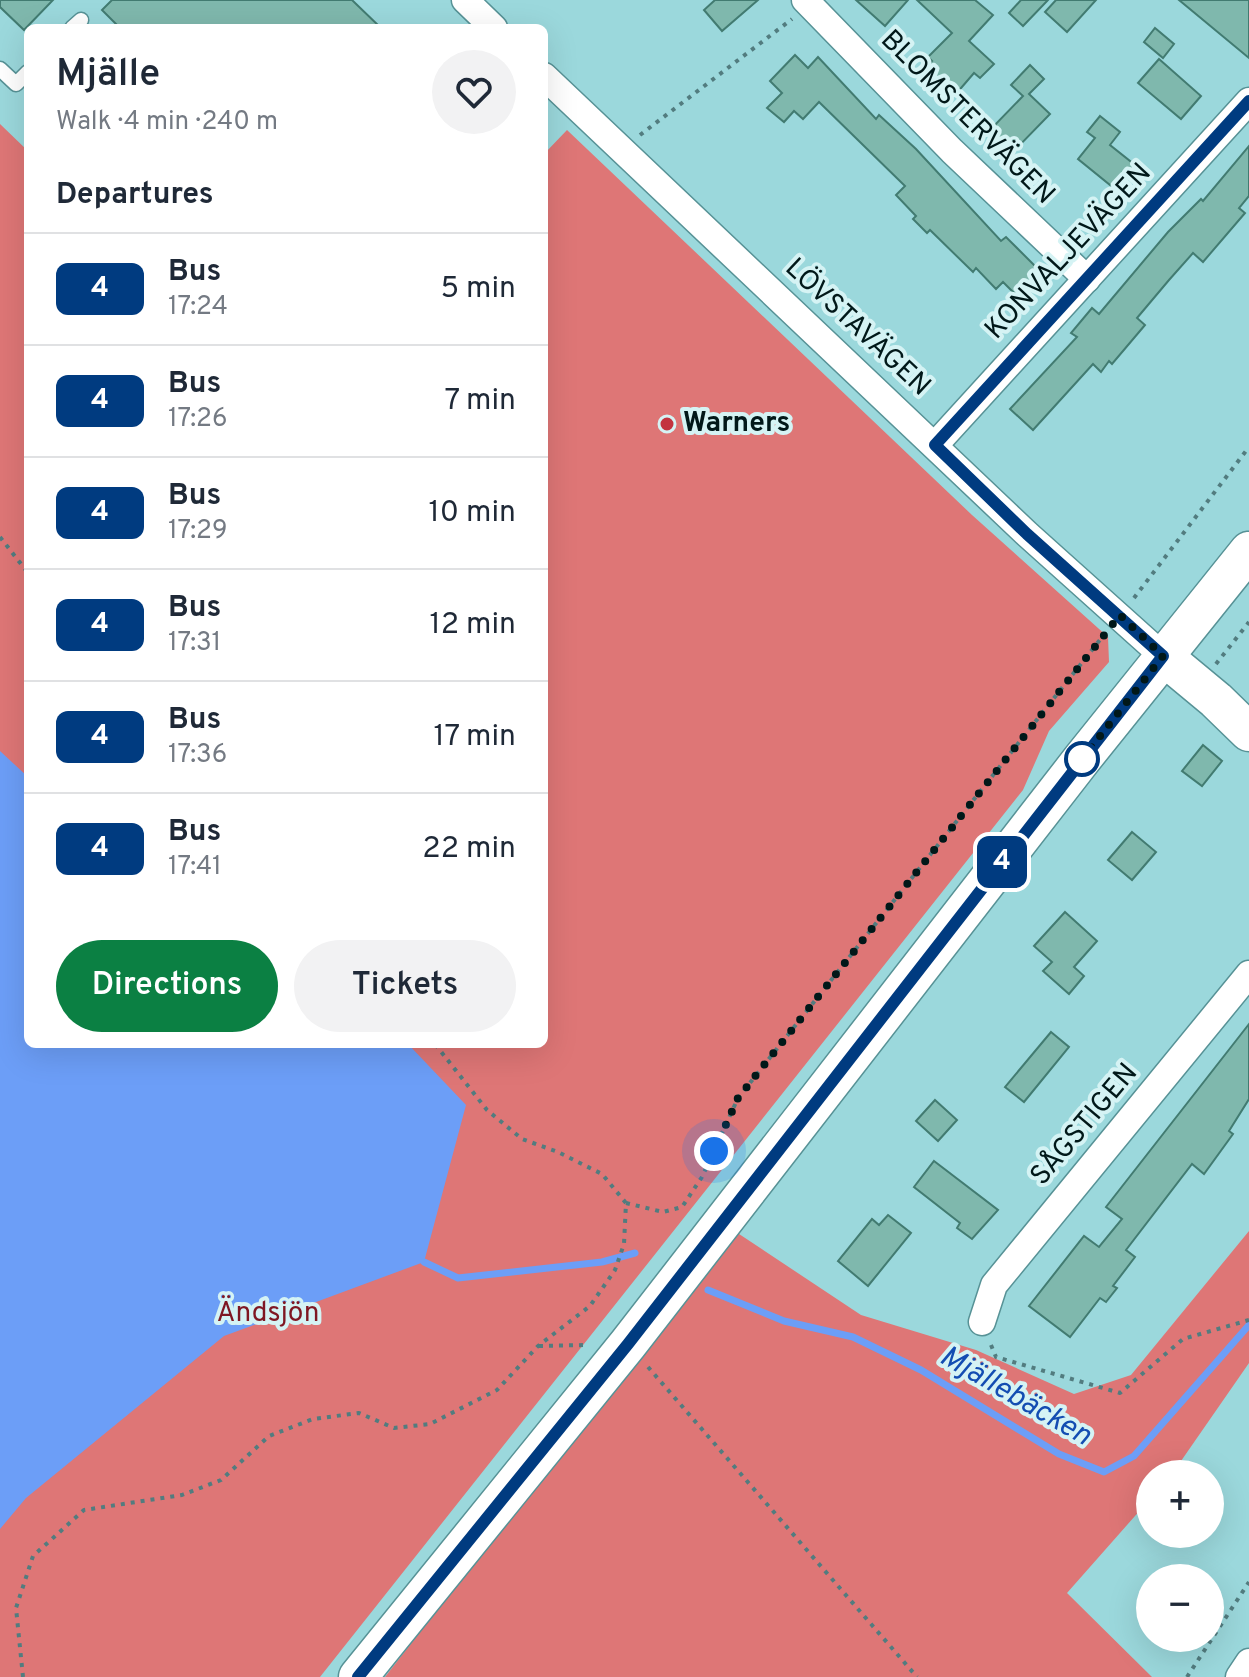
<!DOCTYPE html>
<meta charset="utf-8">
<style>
:root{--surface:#fff;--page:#f2f2f3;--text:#1f2937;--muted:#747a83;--line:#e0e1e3;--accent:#0b8043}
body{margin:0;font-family:Overpass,sans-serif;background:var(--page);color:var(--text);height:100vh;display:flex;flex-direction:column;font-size:30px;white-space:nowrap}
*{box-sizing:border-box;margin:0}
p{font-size:26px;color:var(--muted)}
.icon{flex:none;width:44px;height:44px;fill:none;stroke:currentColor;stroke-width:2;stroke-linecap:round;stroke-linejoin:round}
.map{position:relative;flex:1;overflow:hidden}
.sheet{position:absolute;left:24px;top:24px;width:524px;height:1024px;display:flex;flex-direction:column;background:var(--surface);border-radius:12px;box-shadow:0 8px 32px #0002}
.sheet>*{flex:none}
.badge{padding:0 16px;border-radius:12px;font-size:28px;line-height:52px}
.tools{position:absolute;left:1136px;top:1460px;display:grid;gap:16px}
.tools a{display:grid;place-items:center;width:88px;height:88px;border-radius:50%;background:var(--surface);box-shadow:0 8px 32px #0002;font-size:40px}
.you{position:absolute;width:40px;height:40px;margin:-20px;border:6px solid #fff;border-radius:50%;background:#1a73e8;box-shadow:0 0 0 12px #1a73e833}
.map>.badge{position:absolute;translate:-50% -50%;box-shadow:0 0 0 4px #fff}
h2{padding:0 32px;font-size:30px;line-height:72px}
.round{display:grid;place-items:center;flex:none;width:84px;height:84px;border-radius:42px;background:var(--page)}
.headline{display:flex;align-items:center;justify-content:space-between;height:136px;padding:0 32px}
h1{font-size:38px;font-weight:600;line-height:60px}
.action{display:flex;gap:16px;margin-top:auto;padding:16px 32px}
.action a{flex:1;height:92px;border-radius:48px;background:var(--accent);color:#fff;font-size:32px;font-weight:600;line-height:92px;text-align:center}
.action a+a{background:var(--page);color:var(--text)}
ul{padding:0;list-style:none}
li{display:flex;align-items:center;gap:24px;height:112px;padding:0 32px;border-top:2px solid var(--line)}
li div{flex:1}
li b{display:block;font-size:30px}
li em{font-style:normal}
li .badge{min-width:88px;font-weight:700;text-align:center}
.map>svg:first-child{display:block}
.green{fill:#de7676}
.water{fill:#6c9ef7}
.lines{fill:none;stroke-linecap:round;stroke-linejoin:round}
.stream{stroke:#6c9ef7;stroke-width:7}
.building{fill:#7fb8ad;stroke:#427b71;stroke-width:2}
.lane-casing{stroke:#579296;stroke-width:17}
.street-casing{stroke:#579296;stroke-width:29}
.secondary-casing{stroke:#579296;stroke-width:41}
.path{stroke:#527c7f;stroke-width:4;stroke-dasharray:4 6;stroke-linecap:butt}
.lane{stroke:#fff;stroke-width:14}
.street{stroke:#fff;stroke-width:26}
.secondary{stroke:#fff;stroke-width:38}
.line-casing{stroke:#fff;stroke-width:18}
.line{stroke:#003b80;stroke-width:12}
.walk{stroke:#011819;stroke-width:8;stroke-dasharray:0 14.4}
.poi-dot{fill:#c3333f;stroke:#d5f3f4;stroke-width:3}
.stop-dot{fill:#fff;stroke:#003b80;stroke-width:4}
.labels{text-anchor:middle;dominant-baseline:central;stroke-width:8;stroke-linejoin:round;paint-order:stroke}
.street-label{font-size:28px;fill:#011819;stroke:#d5f3f4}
.poi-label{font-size:28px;font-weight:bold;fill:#011819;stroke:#d5f3f4;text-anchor:start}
.park-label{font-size:28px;fill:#7f1722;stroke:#d5f3f4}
.water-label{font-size:30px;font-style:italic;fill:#134db2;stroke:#d5f3f4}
</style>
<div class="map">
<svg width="1249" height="1677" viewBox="0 0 1249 1677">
<rect width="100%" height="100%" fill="#9bd8dc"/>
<g class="green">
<polygon points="0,124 28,151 28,1044 544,1044 544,154 567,130 972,515 1108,637 1109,662 1049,731 1023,790 320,1677 0,1677"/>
<polygon points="733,1230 861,1315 976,1350 1074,1394 1131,1375 1249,1231 1249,1363 1172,1474 1150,1474 1150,1499 1067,1593 1152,1677 385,1677"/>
</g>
<polygon class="water" points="0,751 28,777 28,1044 408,1044 466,1105 424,1262 224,1336 26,1498 0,1529"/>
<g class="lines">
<g class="stream">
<polyline points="424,1262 458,1278 602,1262 635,1253"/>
<polyline points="708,1290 784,1321 853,1337 921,1370 1059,1454 1104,1472 1134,1456 1249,1325"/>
</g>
</g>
<g class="building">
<polygon points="0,0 53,0 24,30 0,7"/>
<polygon points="112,0 352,0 381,28 120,28 102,10"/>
<polygon points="715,0 758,0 722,31 704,10"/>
<polygon points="856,0 908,0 885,26"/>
<polygon points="917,0 975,0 993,15 969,41 994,64 980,78 974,73 955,95 924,68 932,61 928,57 952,33"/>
<polygon points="1021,0 1048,0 1023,26 1009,13"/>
<polygon points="1056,0 1096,0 1067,32 1045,12"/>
<polygon points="1179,0 1249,0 1249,58"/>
<polygon points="1155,28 1174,44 1163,58 1144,42"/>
<polygon points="795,55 808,68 818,57 876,119 879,115 916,149 1001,241 1006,237 1042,273 1018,297 1003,282 996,289 976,268 973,272 930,230 927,233 913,219 916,216 896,195 905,186 819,102 803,119 794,111 784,122 767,108 782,93 770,81"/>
<polygon points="1159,59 1201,96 1181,119 1138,83"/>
<polygon points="1030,65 1044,79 1029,94 1050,114 1013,152 990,130 1023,96 1011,85"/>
<polygon points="1100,116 1120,132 1110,145 1135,165 1115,189 1078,159 1095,138 1087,132"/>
<polygon points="1249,146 1249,196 1239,208 1245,213 1203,262 1193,253 1169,280 1137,318 1145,325 1112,364 1109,361 1101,372 1093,364 1033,430 1010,409 1077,337 1071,333 1092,308 1099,314 1168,232 1201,199 1203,201"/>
<polygon points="1203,745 1222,761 1202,786 1182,771"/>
<polygon points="1132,832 1156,852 1132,880 1108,860"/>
<polygon points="1065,912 1097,941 1074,967 1084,976 1069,994 1043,971 1052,962 1034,946"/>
<polygon points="1249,1024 1249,1099 1229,1131 1233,1134 1204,1174 1192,1164 1126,1250 1135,1257 1113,1286 1117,1288 1106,1302 1100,1298 1070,1337 1029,1306 1084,1236 1099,1247 1122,1219 1106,1207"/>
<polygon points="1051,1032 1069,1047 1024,1102 1005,1087"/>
<polygon points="935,1100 957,1120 938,1141 916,1121"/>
<polygon points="934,1161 998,1210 972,1239 957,1228 960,1223 914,1187"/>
<polygon points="888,1215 911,1233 868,1286 838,1261 872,1219 879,1225"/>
</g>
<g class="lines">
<defs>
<g id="lane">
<polyline points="72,28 81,20"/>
<polyline points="0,69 16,84 28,72"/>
</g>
<g id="street">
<polyline points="465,0 494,28"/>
<polyline points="805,0 952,151 1087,279"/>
<polyline points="544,76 1027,534 1163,656"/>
<polyline points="935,445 1249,101"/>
<polyline points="982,1322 994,1285 1249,974"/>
<polyline points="1239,1677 1249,1662"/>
</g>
<g id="secondary">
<polyline points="1163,656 1216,700 1249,732"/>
<polyline points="358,1677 628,1344 1082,759 1249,551"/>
</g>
</defs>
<use href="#lane" class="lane-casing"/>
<use href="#street" class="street-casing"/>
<use href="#secondary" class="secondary-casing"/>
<g class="path">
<polyline points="640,135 792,19"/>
<polyline points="0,537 28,573"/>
<polyline points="1134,598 1249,447"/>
<polyline points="1216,664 1249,622"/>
<polyline points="626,1203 663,1212 682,1207 702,1177 738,1098 1103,636"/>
<polyline points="991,1345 996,1357 1120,1393 1183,1339 1249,1320"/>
<polyline points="539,1346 586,1345"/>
<polyline points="648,1367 917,1677"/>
<polyline points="23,1677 16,1608 33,1556 84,1510 182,1495 221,1480 269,1436 313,1419 359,1413 394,1428 430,1424 497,1390 538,1346 590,1306 615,1270 624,1244 626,1203 602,1174 558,1152 522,1139 487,1110 435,1044"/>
<polyline points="1187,1677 1249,1582"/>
</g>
<use href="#lane" class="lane"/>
<use href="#street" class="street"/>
<use href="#secondary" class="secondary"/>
</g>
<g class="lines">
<defs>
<polyline id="line" points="358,1677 628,1344 1163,656 1027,534 935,445 1249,101"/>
</defs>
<use href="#line" class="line-casing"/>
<use href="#line" class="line"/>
<polyline class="walk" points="714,1151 738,1098 1120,615 1163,656 1082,759"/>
</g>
<circle class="poi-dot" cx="667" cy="424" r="8"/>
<circle class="stop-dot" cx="1082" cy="759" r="16"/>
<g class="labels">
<g class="street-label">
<text transform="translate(967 118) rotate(45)">BLOMSTERVÄGEN</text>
<text transform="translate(1069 252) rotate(-47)">KONVALJEVÄGEN</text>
<text transform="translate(857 328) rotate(43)">LÖVSTAVÄGEN</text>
<text transform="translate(1085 1125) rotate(-50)">SÅGSTIGEN</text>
</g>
<g class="poi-label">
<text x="683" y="424">Warners</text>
</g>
<g class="park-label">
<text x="268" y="1314">Ändsjön</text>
</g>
<g class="water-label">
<text transform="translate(1015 1397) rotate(30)">Mjällebäcken</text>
</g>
</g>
</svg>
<div class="tools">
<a>+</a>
<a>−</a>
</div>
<div class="you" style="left:714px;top:1151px"></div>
<b class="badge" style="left:1002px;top:862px;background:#003b80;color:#fff">4</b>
<section class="sheet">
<div class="headline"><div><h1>Mjälle</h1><p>Walk · 4 min · 240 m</p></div><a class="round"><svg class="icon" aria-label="heart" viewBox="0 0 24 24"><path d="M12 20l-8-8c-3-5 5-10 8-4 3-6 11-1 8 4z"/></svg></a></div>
<h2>Departures</h2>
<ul>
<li><span class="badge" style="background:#003b80;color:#fff">4</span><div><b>Bus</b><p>17:24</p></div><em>5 min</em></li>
<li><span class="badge" style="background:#003b80;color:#fff">4</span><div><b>Bus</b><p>17:26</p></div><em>7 min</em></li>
<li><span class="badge" style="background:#003b80;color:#fff">4</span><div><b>Bus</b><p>17:29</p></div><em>10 min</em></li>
<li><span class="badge" style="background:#003b80;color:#fff">4</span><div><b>Bus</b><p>17:31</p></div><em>12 min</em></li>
<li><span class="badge" style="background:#003b80;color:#fff">4</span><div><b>Bus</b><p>17:36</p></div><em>17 min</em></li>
<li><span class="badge" style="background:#003b80;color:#fff">4</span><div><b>Bus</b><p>17:41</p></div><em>22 min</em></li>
</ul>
<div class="action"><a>Directions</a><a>Tickets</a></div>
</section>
</div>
